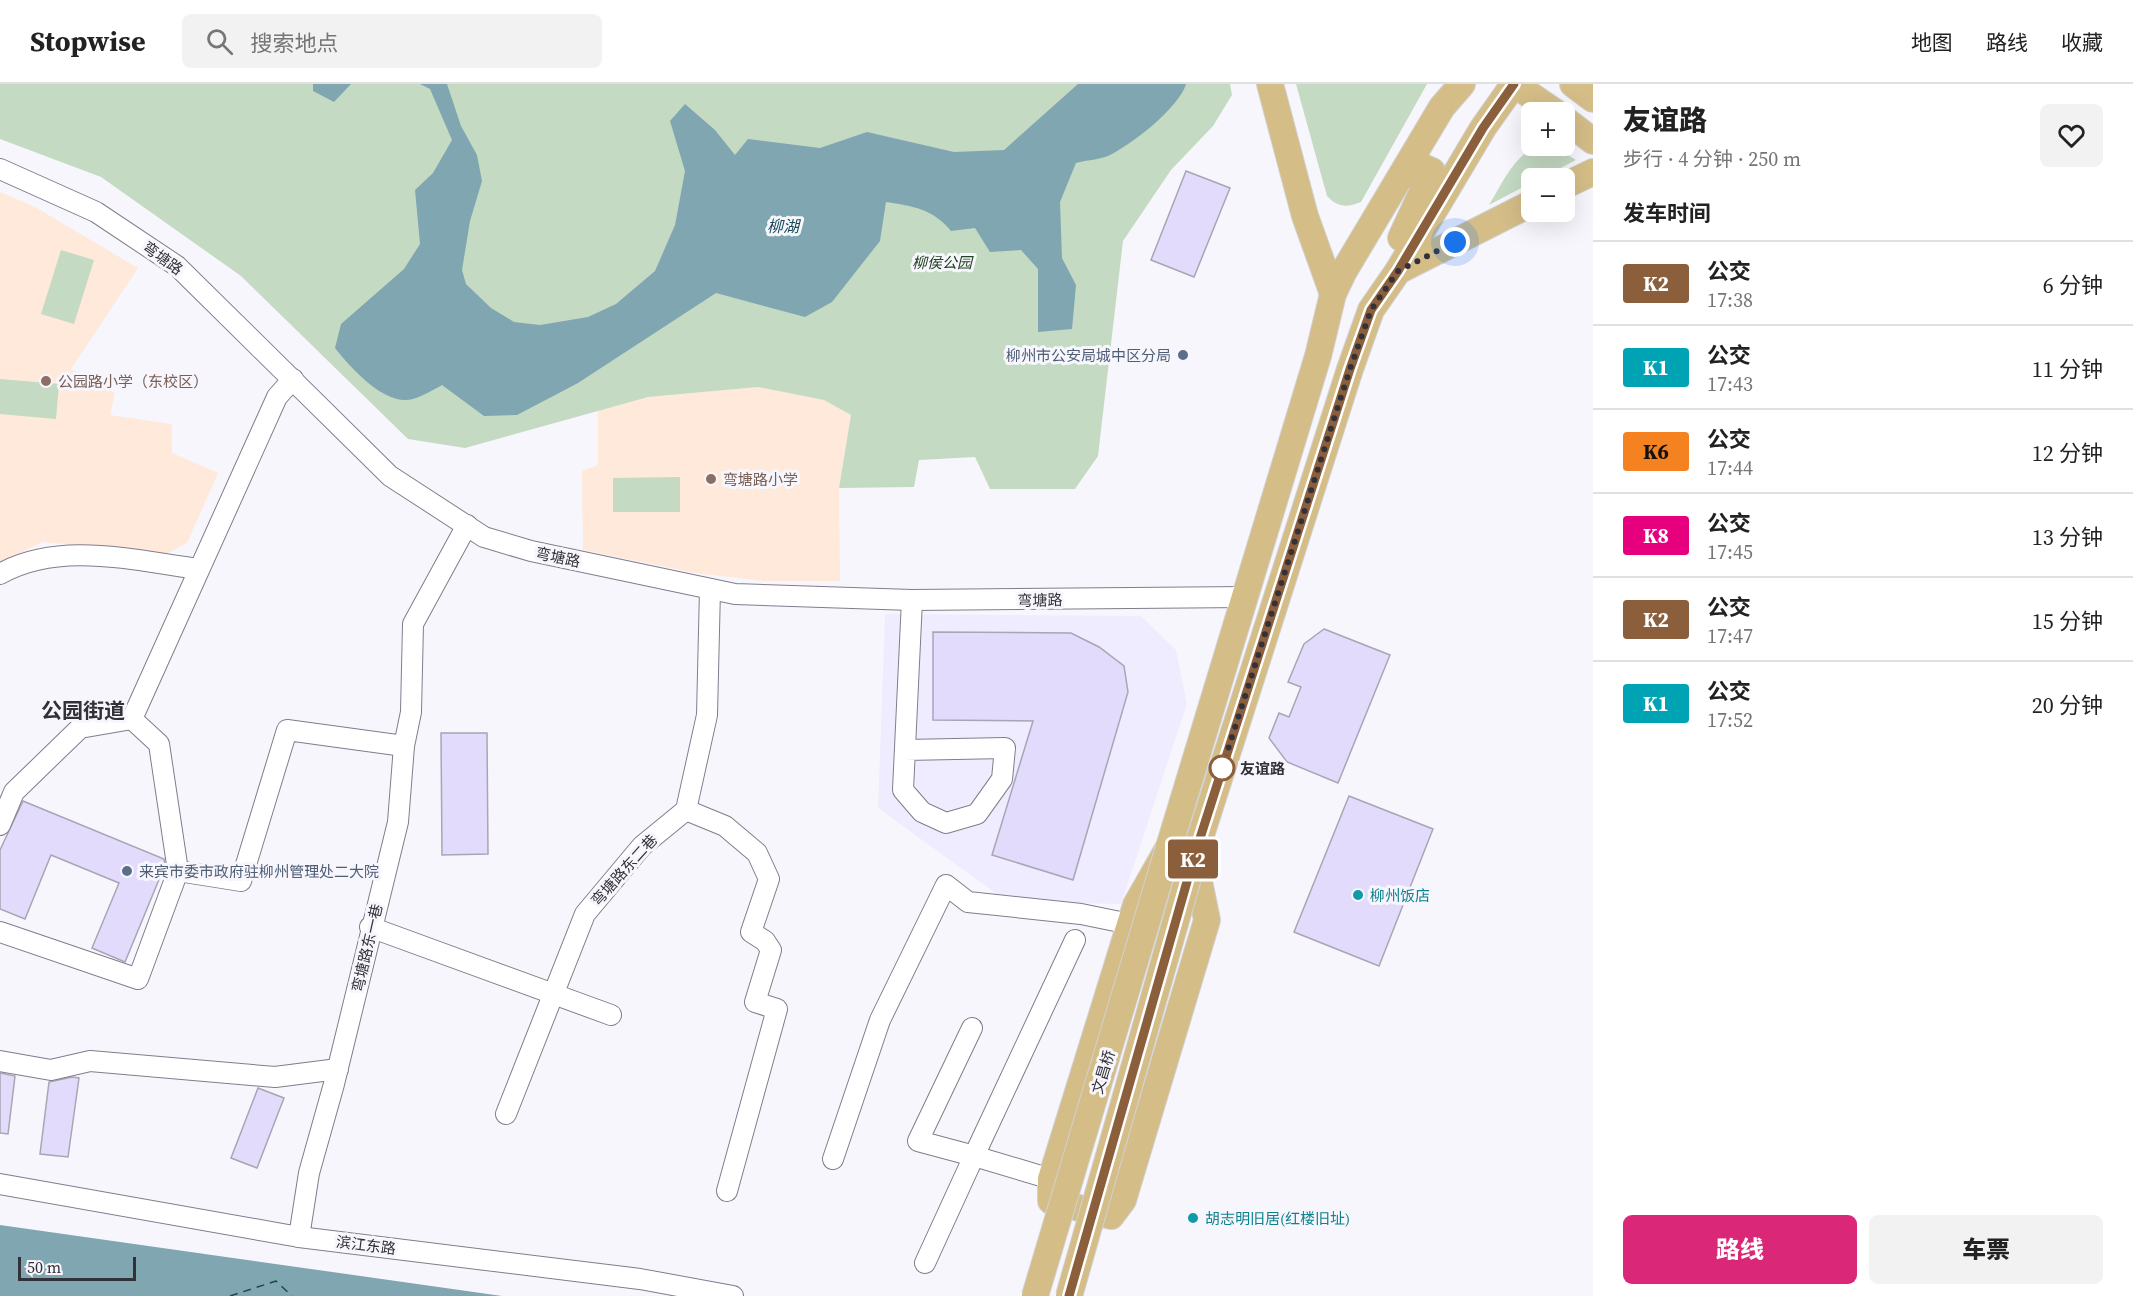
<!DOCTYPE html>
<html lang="zh">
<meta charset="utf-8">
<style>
:root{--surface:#fff;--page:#f2f2f2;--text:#222;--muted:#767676;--line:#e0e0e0;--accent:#db2777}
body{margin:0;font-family:"Source Serif 4","Noto Sans SC",serif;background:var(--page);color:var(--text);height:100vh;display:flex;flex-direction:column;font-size:22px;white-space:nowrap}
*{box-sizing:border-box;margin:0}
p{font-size:20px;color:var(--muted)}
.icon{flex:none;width:33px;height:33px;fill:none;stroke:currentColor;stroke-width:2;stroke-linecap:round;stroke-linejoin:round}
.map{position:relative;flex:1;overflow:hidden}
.details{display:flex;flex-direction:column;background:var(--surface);width:540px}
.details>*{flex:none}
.badge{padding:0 12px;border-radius:4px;font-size:21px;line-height:39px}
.buttons{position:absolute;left:1521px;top:18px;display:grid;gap:12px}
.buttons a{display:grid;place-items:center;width:54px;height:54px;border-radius:9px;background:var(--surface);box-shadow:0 6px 24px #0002;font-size:30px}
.scale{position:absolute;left:18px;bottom:15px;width:118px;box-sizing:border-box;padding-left:6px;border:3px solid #333138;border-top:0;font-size:16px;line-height:21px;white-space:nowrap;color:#333138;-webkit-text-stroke:4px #f8f6fd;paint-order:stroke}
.you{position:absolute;width:30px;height:30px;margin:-15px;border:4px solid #fff;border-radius:50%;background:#1a73e8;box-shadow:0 0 0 9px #1a73e833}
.map>.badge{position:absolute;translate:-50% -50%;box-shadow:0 0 0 3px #fff}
h2{padding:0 30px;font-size:22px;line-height:54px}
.round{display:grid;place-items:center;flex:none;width:63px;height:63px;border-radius:9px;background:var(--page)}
.summary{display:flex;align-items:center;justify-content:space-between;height:102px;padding:0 30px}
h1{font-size:28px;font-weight:800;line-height:45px}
.button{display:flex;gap:12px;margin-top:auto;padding:12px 30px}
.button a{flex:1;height:69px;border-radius:9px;background:var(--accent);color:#fff;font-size:24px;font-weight:800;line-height:69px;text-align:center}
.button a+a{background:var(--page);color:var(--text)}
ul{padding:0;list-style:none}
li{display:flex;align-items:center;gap:18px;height:84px;padding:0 30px;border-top:2px solid var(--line)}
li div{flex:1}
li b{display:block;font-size:22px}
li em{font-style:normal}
li .badge{min-width:66px;font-weight:700;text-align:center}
header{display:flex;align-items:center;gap:36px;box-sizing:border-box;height:84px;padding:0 30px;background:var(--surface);border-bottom:2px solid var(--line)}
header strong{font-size:28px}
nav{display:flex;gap:33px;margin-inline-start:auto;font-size:21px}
.search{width:420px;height:54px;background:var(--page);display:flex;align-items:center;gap:15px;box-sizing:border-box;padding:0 21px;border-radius:9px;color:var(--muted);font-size:22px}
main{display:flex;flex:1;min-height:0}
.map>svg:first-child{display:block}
.built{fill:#f0ecff}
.education{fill:#fee9db}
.green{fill:#c4dac3}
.water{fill:#80a6b1}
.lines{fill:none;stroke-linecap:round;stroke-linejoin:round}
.ferry{stroke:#144a57;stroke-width:1.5;stroke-dasharray:8 6;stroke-linecap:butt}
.building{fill:#e2dbfb;stroke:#a8a5b4;stroke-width:1.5}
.minor-casing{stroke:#807d8b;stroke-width:22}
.major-casing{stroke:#d2d2d3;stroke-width:28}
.minor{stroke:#fff;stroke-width:20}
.major{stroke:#d4bd87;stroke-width:26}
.major-bridge-casing{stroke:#d2d2d3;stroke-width:28;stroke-linecap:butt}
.major-bridge{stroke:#d4bd87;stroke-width:26}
.line-casing{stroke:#fff;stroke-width:14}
.line{stroke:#8b5e3c;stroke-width:9}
.walk{stroke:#333138;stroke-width:6;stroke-dasharray:0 10.8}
.service-dot{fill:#5c6f8a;stroke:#f8f6fd;stroke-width:2}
.education-dot{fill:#8d6e63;stroke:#f8f6fd;stroke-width:2}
.stop-dot{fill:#fff;stroke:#8b5e3c;stroke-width:3}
.culture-dot{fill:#0f9aa8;stroke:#f8f6fd;stroke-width:2}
.labels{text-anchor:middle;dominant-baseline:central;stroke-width:6;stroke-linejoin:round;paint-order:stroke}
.street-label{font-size:15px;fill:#333138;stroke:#f8f6fd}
.park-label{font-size:15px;font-style:italic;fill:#204420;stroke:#f8f6fd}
.service-label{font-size:15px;fill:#4e5e75;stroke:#f8f6fd;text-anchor:end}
.education-label{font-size:15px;fill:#785e54;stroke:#f8f6fd;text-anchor:start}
.stop-label{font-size:15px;font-weight:bold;fill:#333138;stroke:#f8f6fd;text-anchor:start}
.culture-label{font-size:15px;fill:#0d838f;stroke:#f8f6fd;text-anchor:start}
.water-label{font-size:16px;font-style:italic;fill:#144a57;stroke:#f8f6fd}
.district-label{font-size:21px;font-weight:bold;fill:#333138;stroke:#f8f6fd}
</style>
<header>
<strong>Stopwise</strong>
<div class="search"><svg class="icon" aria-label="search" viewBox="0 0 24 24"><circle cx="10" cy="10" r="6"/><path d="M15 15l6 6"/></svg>搜索地点</div>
<nav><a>地图</a><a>路线</a><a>收藏</a></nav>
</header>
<main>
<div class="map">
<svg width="1593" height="1212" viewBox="0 0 1593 1212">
<rect width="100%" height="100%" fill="#f8f6fd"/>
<polygon class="built" points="885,530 1141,532 1176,566 1187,620 1121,820 1071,819 998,811 878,724"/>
<g class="education">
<polygon points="0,108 35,123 138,184 71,285 115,309 110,331 172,340 172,369 218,389 187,459 166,470 43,458 0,478"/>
<polygon points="758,303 824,316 851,331 839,404 840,497 764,497 695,489 583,466 582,387 598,381 598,326 648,313"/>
</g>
<g class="green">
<polygon points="0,0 1230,0 1232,11 1213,42 1171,86 1123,157 1098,372 1075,405 990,405 975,373 919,376 914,403 839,404 851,331 824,316 758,303 648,313 465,364 408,355 241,192 101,93 0,55"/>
<path d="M1296,0H1427L1361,118C1346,124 1337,123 1327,112Z"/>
<path d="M1537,62L1555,63L1576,76L1541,94H1532L1531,99L1489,121C1502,100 1513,72 1537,62Z"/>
<polygon points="61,166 94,176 74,240 41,230"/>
<polygon points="0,295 59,300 56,335 0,330"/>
<polygon points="680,393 680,428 613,428 613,394"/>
</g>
<g class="water">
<polygon points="313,0 351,0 334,18 313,7"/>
<path d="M420,0H447L461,42L477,71L482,97L470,137L462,186L466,200L491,224L514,238L540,241L588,233L616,220L655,187L675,141L685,87L670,37L685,20L715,46L735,71L748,55L820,64L867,48L954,68L1004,66L1078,0H1186C1179,24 1131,61 1108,72C1098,76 1086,76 1076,79L1060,118L1062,174L1076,201L1072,245L1038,248V185L1021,166L990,168L975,144L951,147C933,125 913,122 886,118L880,157L832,218L805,233L716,209L578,299L517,331L484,332L442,301C433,306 423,312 413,315C385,323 350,283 335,264L341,240L404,185L420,160L415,106L433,89L452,56L430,5Z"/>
<polygon points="0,1141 502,1212 0,1212"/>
</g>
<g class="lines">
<polyline class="ferry" points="230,1212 276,1197 292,1212"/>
</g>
<g class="building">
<polygon points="1186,87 1230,104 1194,193 1151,176"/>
<polygon points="1324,545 1390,571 1338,699 1287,678 1269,654 1279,629 1289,633 1301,603 1288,598 1304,560"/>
<polygon points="933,548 1071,549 1099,563 1124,582 1128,608 1073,796 992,771 1033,637 933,636"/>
<polygon points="441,649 487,649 488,770 442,771"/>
<polygon points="1349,712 1433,745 1379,882 1294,848"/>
<polygon points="23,717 164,775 165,781 125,878 92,864 119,799 51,771 25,835 0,825 0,766"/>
<polygon points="0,989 15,992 8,1050 0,1049"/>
<polygon points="72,993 79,994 68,1073 40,1070 49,998"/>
<polygon points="258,1004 284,1014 257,1084 231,1074"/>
</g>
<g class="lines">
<defs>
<g id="minor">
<polyline points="0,85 96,128 177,182 390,392 484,453 531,467 735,510 912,516 1245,513"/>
<path d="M0,490C60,456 135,477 199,485"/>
<polyline points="132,635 277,313 293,295"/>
<polyline points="905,666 1005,664 1002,695 977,730 946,739 922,728 903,706 912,516"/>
<polyline points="686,726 725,742 757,769 769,795 751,848 765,857 771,866 755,918 777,925 727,1107"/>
<polyline points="0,741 14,708 80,644 132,635"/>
<polyline points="178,787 241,797 287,646 404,662"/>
<polyline points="370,843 611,931"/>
<polyline points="0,848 138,895 178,787 159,660 132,635"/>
<polyline points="0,977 51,986 90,977 275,993 338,985"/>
<polyline points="506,1030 585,830 642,762 686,726 707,631 710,505"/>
<polyline points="833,1075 880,936 946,801 968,818 1081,830 1130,840"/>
<polyline points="1051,1095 974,1072 1075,856"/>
<polyline points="0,1100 299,1153 640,1195 733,1212"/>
<polyline points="299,1153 309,1089 334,1000 398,738 404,662 411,628 413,540 467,441"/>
<polyline points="925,1179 974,1072 918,1057 972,944"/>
</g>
<g id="major">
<polyline points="1270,0 1305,132 1333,210"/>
<polyline points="1462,0 1442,23 1344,187 1333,210 1318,272 1169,763 1136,821 1051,1095 1051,1117 1111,1132 1123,1116 1207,836 1194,773 1350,285 1371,226 1398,187 1483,44 1514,0"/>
<polyline points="1514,0 1555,28"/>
<polyline points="1573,0 1593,15"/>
<polyline points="1564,35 1593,57"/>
<polyline points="1564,102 1593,88"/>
<polyline points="1401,154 1432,87 1421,82 1402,93"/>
<polyline points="1398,187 1532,119"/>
</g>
</defs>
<use href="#minor" class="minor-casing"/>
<use href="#major" class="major-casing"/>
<use href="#minor" class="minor"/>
<use href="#major" class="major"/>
<defs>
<g id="major-bridge">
<polyline points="1035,1212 1169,763"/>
<polyline points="1069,1212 1194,773"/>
</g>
</defs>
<use href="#major-bridge" class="major-bridge-casing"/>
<use href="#major-bridge" class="major-bridge"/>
</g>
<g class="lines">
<defs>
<polyline id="line" points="1069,1212 1194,773 1350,285 1371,226 1398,187 1483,44 1514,0"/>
</defs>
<use href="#line" class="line-casing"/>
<use href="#line" class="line"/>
<polyline class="walk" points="1222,684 1350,285 1371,226 1398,187 1455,158"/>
</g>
<g class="service-dot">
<circle cx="1183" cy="271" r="6"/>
<circle cx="127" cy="787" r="6"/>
</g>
<g class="education-dot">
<circle cx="46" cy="297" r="6"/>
<circle cx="711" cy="395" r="6"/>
</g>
<circle class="stop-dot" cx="1222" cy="684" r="12"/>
<g class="culture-dot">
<circle cx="1358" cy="811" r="6"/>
<circle cx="1193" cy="1134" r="6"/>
</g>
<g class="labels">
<g class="street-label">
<text transform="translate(163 174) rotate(36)">弯塘路</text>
<text transform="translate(558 473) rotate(12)">弯塘路</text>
<text transform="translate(1040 516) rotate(-1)">弯塘路</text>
<text transform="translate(624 786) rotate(-48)">弯塘路东二巷</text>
<text transform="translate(367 864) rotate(-77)">弯塘路东一巷</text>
<text transform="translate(1103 988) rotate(-73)">文昌桥</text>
<text transform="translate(366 1161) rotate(7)">滨江东路</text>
</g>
<g class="park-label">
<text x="942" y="178">柳侯公园</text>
</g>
<g class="service-label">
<text x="1171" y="271">柳州市公安局城中区分局</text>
<text x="139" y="787" text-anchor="start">来宾市委市政府驻柳州管理处二大院</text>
</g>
<g class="education-label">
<text x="58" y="297">公园路小学（东校区）</text>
<text x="723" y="395">弯塘路小学</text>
</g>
<g class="stop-label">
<text x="1240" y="684">友谊路</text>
</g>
<g class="culture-label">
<text x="1370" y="811">柳州饭店</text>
<text x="1205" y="1134">胡志明旧居(红楼旧址)</text>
</g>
<g class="water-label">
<text x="783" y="142">柳湖</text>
</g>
<g class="district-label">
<text x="83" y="626">公园街道</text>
</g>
</g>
</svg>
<div class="buttons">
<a>+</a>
<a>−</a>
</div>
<div class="scale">50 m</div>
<div class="you" style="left:1455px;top:158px"></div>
<b class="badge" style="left:1193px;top:775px;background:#8b5e3c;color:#fff">K2</b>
</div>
<section class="details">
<div class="summary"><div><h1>友谊路</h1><p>步行 · 4 分钟 · 250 m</p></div><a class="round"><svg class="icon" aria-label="heart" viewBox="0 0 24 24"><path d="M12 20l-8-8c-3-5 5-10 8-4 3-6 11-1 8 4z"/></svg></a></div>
<h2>发车时间</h2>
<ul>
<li><span class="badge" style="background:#8b5e3c;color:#fff">K2</span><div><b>公交</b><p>17:38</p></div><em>6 分钟</em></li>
<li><span class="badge" style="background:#00a3b4;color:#fff">K1</span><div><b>公交</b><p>17:43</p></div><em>11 分钟</em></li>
<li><span class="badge" style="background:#f58220;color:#111">K6</span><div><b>公交</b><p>17:44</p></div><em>12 分钟</em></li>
<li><span class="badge" style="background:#e6007e;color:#fff">K8</span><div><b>公交</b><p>17:45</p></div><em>13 分钟</em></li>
<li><span class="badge" style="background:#8b5e3c;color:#fff">K2</span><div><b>公交</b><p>17:47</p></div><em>15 分钟</em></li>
<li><span class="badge" style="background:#00a3b4;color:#fff">K1</span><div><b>公交</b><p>17:52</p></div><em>20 分钟</em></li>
</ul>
<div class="button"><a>路线</a><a>车票</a></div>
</section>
</main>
